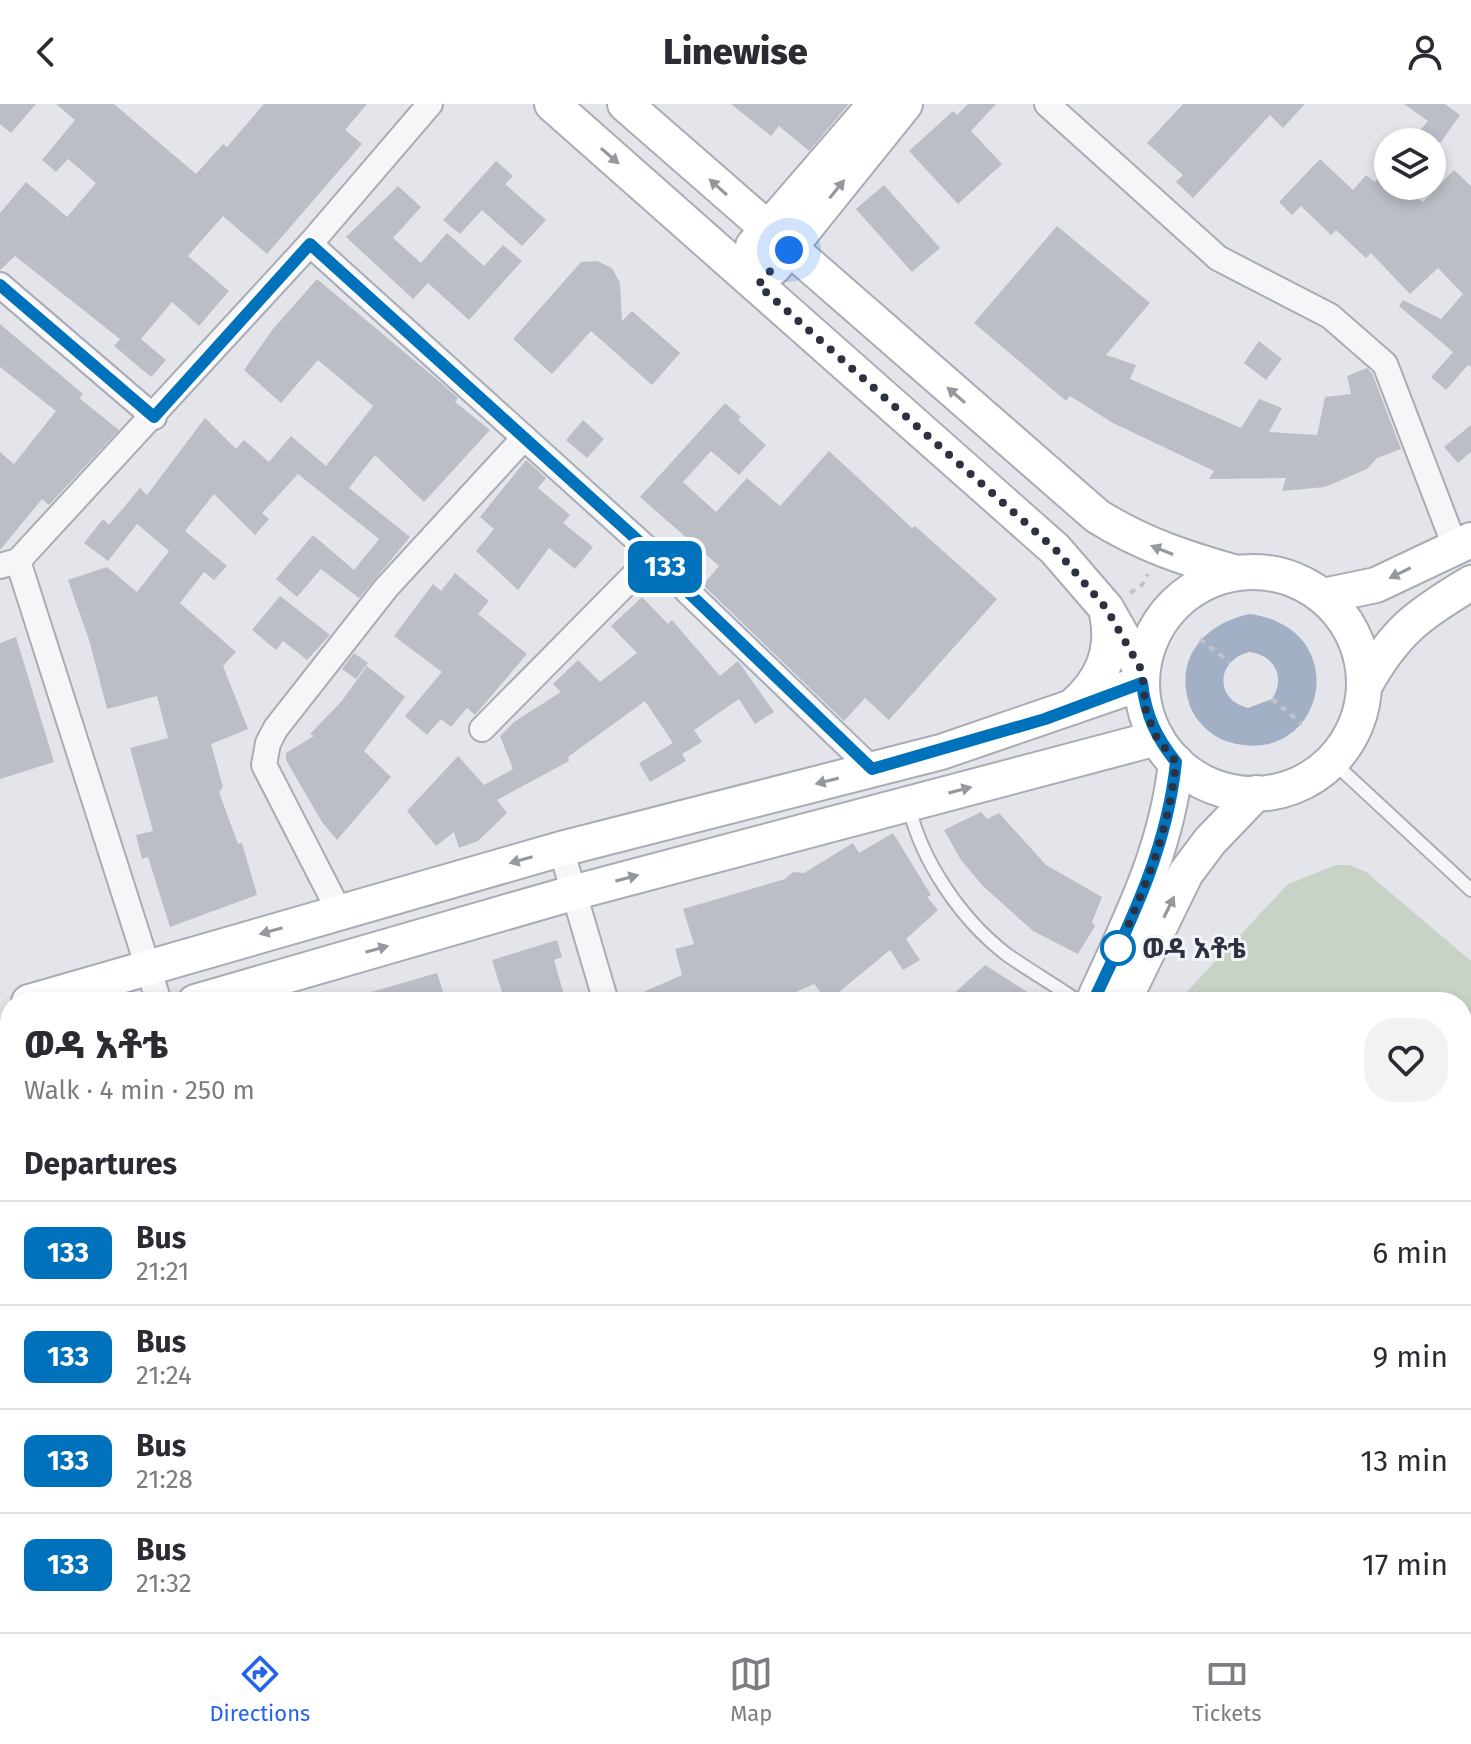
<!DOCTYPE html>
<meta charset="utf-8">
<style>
:root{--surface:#fff;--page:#f2f2f3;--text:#2b2b33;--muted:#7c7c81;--line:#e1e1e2;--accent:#2563eb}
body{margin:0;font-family:"Fira Sans","Noto Sans Ethiopic",sans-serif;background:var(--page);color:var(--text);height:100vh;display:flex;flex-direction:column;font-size:30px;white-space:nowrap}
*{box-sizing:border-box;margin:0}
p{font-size:26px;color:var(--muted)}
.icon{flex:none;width:44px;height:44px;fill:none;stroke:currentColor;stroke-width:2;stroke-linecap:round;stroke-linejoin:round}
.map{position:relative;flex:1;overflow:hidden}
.sheet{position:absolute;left:0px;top:888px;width:1472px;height:640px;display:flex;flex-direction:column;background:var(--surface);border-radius:32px 32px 0 0;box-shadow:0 4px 12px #0003}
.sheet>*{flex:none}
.badge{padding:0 16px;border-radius:12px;font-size:28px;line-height:52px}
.controls{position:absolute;left:1374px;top:24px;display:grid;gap:16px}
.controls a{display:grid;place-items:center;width:72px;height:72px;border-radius:50%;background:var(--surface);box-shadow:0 4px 12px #0003;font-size:40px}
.you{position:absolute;width:40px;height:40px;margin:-20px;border:6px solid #fff;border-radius:50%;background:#1a73e8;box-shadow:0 0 0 12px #1a73e833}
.map>.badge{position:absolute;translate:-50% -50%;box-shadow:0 0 0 4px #fff}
h2{padding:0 24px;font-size:30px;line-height:72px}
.round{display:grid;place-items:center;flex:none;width:84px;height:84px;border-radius:32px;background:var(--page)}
.headline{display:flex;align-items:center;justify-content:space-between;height:136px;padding:0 24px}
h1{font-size:38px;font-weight:800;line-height:60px}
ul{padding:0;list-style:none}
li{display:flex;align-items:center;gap:24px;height:104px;padding:0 24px;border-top:2px solid var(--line)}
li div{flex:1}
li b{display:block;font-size:30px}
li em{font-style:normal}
li .badge{min-width:88px;font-weight:700;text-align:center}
header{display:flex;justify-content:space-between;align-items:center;height:104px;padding:0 24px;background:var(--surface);font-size:36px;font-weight:800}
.menu{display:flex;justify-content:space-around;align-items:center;height:112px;border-top:2px solid var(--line);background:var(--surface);font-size:22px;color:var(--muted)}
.menu a{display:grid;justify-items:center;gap:4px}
.menu .selected{color:var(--accent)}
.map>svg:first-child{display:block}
.green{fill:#c7d3c5}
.water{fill:#a2b0c6;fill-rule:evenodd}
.building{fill:#bbbec6}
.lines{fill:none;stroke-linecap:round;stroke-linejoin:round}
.lane-casing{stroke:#a8acb4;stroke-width:16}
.street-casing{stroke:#a8acb4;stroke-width:28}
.secondary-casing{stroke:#a8acb4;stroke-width:38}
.path{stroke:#c1c3c9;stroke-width:4;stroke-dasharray:6 6;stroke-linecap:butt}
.lane{stroke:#f6f6f9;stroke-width:12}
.street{stroke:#f6f6f9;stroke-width:24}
.secondary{stroke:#fff;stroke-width:34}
.oneway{fill:#9698a0}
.line-casing{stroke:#fff;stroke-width:18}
.line{stroke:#0072bc;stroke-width:12}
.walk{stroke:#2c3241;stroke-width:8;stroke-dasharray:0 14.4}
.stop-dot{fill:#fff;stroke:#0072bc;stroke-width:4}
.labels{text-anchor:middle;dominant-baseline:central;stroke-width:6;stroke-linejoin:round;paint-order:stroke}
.stop-label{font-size:28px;font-weight:bold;fill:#2c3241;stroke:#f3f4f7;text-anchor:start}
</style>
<header><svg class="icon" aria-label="back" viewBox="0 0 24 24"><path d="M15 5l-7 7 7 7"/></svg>Linewise<svg class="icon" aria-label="person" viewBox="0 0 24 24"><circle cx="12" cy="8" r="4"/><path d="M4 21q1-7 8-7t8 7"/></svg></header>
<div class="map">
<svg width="1471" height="1528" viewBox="0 0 1471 1528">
<rect width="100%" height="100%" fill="#e3e5ea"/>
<g class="green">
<polygon points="1336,761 1350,761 1366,768 1471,857 1471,948 1462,958 1462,898 1179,896 1288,780"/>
<polygon points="1471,962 1471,1112 1462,1104 1462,972"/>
</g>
<path class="water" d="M1250,510C1357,525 1324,666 1229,638C1212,633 1196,618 1190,602C1173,554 1205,519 1250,510ZM1250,548C1275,552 1286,573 1272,595L1248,604C1213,595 1217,555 1250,548Z"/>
<g class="building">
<polygon points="0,0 36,0 11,29 0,20"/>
<polygon points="56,0 114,0 196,70 223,40 227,43 264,0 367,0 345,26 362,40 267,150 223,112 188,152 229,187 199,222 172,198 141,235 166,256 151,273 114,242 120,235 15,152 0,166 0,109 26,78 67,113 96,79 68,55 56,68 42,56 75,16"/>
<polygon points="731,0 849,0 809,47 779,22 771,32"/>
<polygon points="968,0 996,0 971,27 1002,60 958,100 909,47 953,7 957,11"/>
<polygon points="1183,0 1305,0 1283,24 1270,11 1193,94 1176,78 1183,71 1147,39"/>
<polygon points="1404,0 1445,0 1460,11 1441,38 1410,38 1428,17"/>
<polygon points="1320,55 1353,86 1366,71 1375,78 1388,63 1388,82 1403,82 1423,98 1454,66 1471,82 1471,263 1468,261 1446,286 1431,273 1453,248 1399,202 1403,196 1441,215 1463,190 1438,164 1410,190 1371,149 1366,154 1336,126 1331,131 1301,102 1292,111 1279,98"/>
<polygon points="496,57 513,72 505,80 546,116 522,142 482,106 460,130 443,116"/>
<polygon points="884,81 940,144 912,168 856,105"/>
<polygon points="398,82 421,103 393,134 421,159 447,129 484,162 503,141 522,157 469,216 428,179 413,195 346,133"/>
<polygon points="1057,122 1150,199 1106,251 1136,261 1130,275 1241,324 1259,295 1282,304 1269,328 1317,331 1325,293 1351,290 1347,272 1367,264 1372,269 1401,345 1377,354 1367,365 1325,383 1282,387 1286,374 1209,375 1214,367 1113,319 1070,292 1066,297 974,219"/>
<polygon points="597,157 612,164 620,179 622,217 632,207 680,249 652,281 591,227 552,270 513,235 581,158"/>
<polygon points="317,175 440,278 458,294 455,298 490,326 424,398 375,351 349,384 410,433 359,494 321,465 297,493 276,475 313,431 354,466 379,435 298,370 262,409 269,415 255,431 214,390 185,427 227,462 214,476 204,468 180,499 236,548 223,562 248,625 211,640 223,683 219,688 238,740 242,739 257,791 170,823 148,753 142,755 136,731 153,727 130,644 168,634 157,592 107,605 90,539 68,476 107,463 137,488 169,447 137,420 108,457 84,439 103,415 109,421 140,384 147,391 205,314 236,345 244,336 269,358 291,332 326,362 373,302 318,256 281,299 244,266 273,225"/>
<polygon points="0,220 83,290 79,294 119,326 49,401 42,395 0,446 0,348 14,360 56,307 0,263"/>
<polygon points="1259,237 1282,255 1266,276 1244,259"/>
<polygon points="725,299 741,313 738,316 766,341 739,371 711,347 683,378 716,408 747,374 780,402 829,347 912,424 915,422 997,495 889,616 865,594 844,617 703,481 719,462 640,393"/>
<polygon points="583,316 604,335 587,354 566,336"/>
<polygon points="1471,321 1471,348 1458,359 1444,343"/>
<polygon points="526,356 546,374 538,384 570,411 563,419 593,443 575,465 549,444 518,486 476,447 494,425 480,413"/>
<polygon points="455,469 489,497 478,510 527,550 475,611 467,604 451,623 441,615 427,631 405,612 442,568 394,532 433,480 441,487"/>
<polygon points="280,492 330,531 307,556 283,537 276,546 252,526"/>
<polygon points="642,493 668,520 672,516 720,572 738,557 774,608 755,620 739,595 694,626 702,638 682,650 686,657 650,678 639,659 673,639 645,597 568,653 569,657 497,696 507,709 478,737 459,744 454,728 436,742 407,707 458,652 484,681 513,665 500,632 514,618 561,588 553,580 578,556 600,578 637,549 611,522"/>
<polygon points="16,533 54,658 0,675 0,539"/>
<polygon points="354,549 368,559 356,575 342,565"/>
<polygon points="367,562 405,593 364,647 391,673 337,736 322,718 286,656 286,649 314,632 310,630 341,598"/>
<polygon points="981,708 987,715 999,709 1046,761 1102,793 1092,818 1095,822 1078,850 1033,827 983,782 961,756 944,726"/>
<polygon points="893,729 931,791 927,793 938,806 906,835 920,856 903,866 890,846 828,897 814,880 774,898 621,898 682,871 675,845 694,840 683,805 785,775 793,768 804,769 853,739 859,749"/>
<polygon points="557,836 562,853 554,856 566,898 505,898 492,856"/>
<polygon points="985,861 1043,898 945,898"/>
<polygon points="437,869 444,891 420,898 355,898 354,893"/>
</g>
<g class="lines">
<defs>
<g id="lane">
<polyline points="1332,657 1471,786"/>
<path d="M909,703C922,758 961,815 1006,850C1030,867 1055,881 1079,898"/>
</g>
<g id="street">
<polyline points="1047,0 1218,154 1330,212 1385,260 1456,445"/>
<polyline points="310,140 654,451 688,488 872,665"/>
<polyline points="0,181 154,313"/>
<polyline points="18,457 159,898"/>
<polyline points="0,462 18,457 310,140 430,0"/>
<polyline points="482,625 654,451"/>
<polyline points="561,745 606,898"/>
<polyline points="339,807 264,661 268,639 276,624 386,484 524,334"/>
<polyline points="0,1104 10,1136"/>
<polyline points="0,1380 10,1377"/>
<polyline points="126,1518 129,1528"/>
</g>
<g id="secondary">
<polyline points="552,0 1055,445 1106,504 1142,567"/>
<path d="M625,0L1097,412C1141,440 1187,455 1237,469"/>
<polyline points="753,142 873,3"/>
<polyline points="774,163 905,0"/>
<circle cx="1253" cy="579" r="111"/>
<polyline points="1323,492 1376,481 1471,436"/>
<path d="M1365,581C1395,527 1419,510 1471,479"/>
<path d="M1072,603C1102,577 1115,548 1107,509"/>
<polyline points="29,898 561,745 941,648 1142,579"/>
<polyline points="195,898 576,788 1157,634"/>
<path d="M1093,898C1129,819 1167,746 1176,658"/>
<polyline points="1123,898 1186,769 1210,737 1256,689"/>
<polyline points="0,954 10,951"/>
<polyline points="805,1528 810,1518"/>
<polyline points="832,1528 837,1518"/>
</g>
</defs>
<use href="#lane" class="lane-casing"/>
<use href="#street" class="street-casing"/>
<use href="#secondary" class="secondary-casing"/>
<g class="path">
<polyline points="1130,489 1142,481 1148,470"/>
<polyline points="1200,535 1229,558"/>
<polyline points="1272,595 1302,620"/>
</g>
<use href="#lane" class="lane"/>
<use href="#street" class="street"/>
<use href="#secondary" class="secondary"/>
</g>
<defs><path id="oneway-solid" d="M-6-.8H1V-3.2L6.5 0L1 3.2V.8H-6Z" transform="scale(2)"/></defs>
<g class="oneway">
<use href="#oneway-solid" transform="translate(610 52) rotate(41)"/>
<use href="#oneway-solid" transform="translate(718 83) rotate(-138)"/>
<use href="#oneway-solid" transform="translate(837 85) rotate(-51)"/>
<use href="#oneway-solid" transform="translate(956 291) rotate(-139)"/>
<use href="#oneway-solid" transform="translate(1162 446) rotate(-158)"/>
<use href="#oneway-solid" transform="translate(1400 469) rotate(154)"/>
<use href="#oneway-solid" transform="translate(827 677) rotate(166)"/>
<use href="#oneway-solid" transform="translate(960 686) rotate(-15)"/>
<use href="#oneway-solid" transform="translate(521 756) rotate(164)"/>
<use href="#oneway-solid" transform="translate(627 774) rotate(-15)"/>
<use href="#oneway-solid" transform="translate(1169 803) rotate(-64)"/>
<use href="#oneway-solid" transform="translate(271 827) rotate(164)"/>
<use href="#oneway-solid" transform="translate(377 845) rotate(-16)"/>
</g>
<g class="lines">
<defs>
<path id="line" d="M0,181L154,313L310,140L654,451L688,488L872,665L1045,615L1142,579C1146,612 1156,633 1176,658C1167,746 1130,819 1093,898"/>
</defs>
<use href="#line" class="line-casing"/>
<use href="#line" class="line"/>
<path class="walk" d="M789,146L758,181L1055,445L1106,504L1142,567L1146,608L1157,634L1176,658C1169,726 1146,783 1118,844"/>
</g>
<circle class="stop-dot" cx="1118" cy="844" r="16"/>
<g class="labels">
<g class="stop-label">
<text x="1142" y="844">ወዳ አቶቴ</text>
</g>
</g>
</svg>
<div class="controls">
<a><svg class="icon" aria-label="layers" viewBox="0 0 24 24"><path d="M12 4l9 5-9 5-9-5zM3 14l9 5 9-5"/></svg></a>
</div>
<div class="you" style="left:789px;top:146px"></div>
<b class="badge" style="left:665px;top:463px;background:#0072bc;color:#fff">133</b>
<section class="sheet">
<div class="headline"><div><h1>ወዳ አቶቴ</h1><p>Walk · 4 min · 250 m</p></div><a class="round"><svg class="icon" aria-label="heart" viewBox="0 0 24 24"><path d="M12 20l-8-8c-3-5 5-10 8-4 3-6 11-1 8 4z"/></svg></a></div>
<h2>Departures</h2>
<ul>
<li><span class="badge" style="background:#0072bc;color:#fff">133</span><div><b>Bus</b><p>21:21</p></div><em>6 min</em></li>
<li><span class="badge" style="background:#0072bc;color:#fff">133</span><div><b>Bus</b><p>21:24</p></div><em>9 min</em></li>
<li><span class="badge" style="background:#0072bc;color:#fff">133</span><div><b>Bus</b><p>21:28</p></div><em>13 min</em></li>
<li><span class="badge" style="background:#0072bc;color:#fff">133</span><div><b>Bus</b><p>21:32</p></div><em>17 min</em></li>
</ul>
</section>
</div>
<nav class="menu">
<a class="selected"><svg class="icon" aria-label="directions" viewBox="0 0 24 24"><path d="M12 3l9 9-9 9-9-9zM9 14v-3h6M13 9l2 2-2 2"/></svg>Directions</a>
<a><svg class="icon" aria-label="map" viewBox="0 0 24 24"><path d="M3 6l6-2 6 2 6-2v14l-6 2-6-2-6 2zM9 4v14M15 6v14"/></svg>Map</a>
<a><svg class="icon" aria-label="tickets" viewBox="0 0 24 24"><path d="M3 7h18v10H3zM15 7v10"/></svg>Tickets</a>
</nav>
